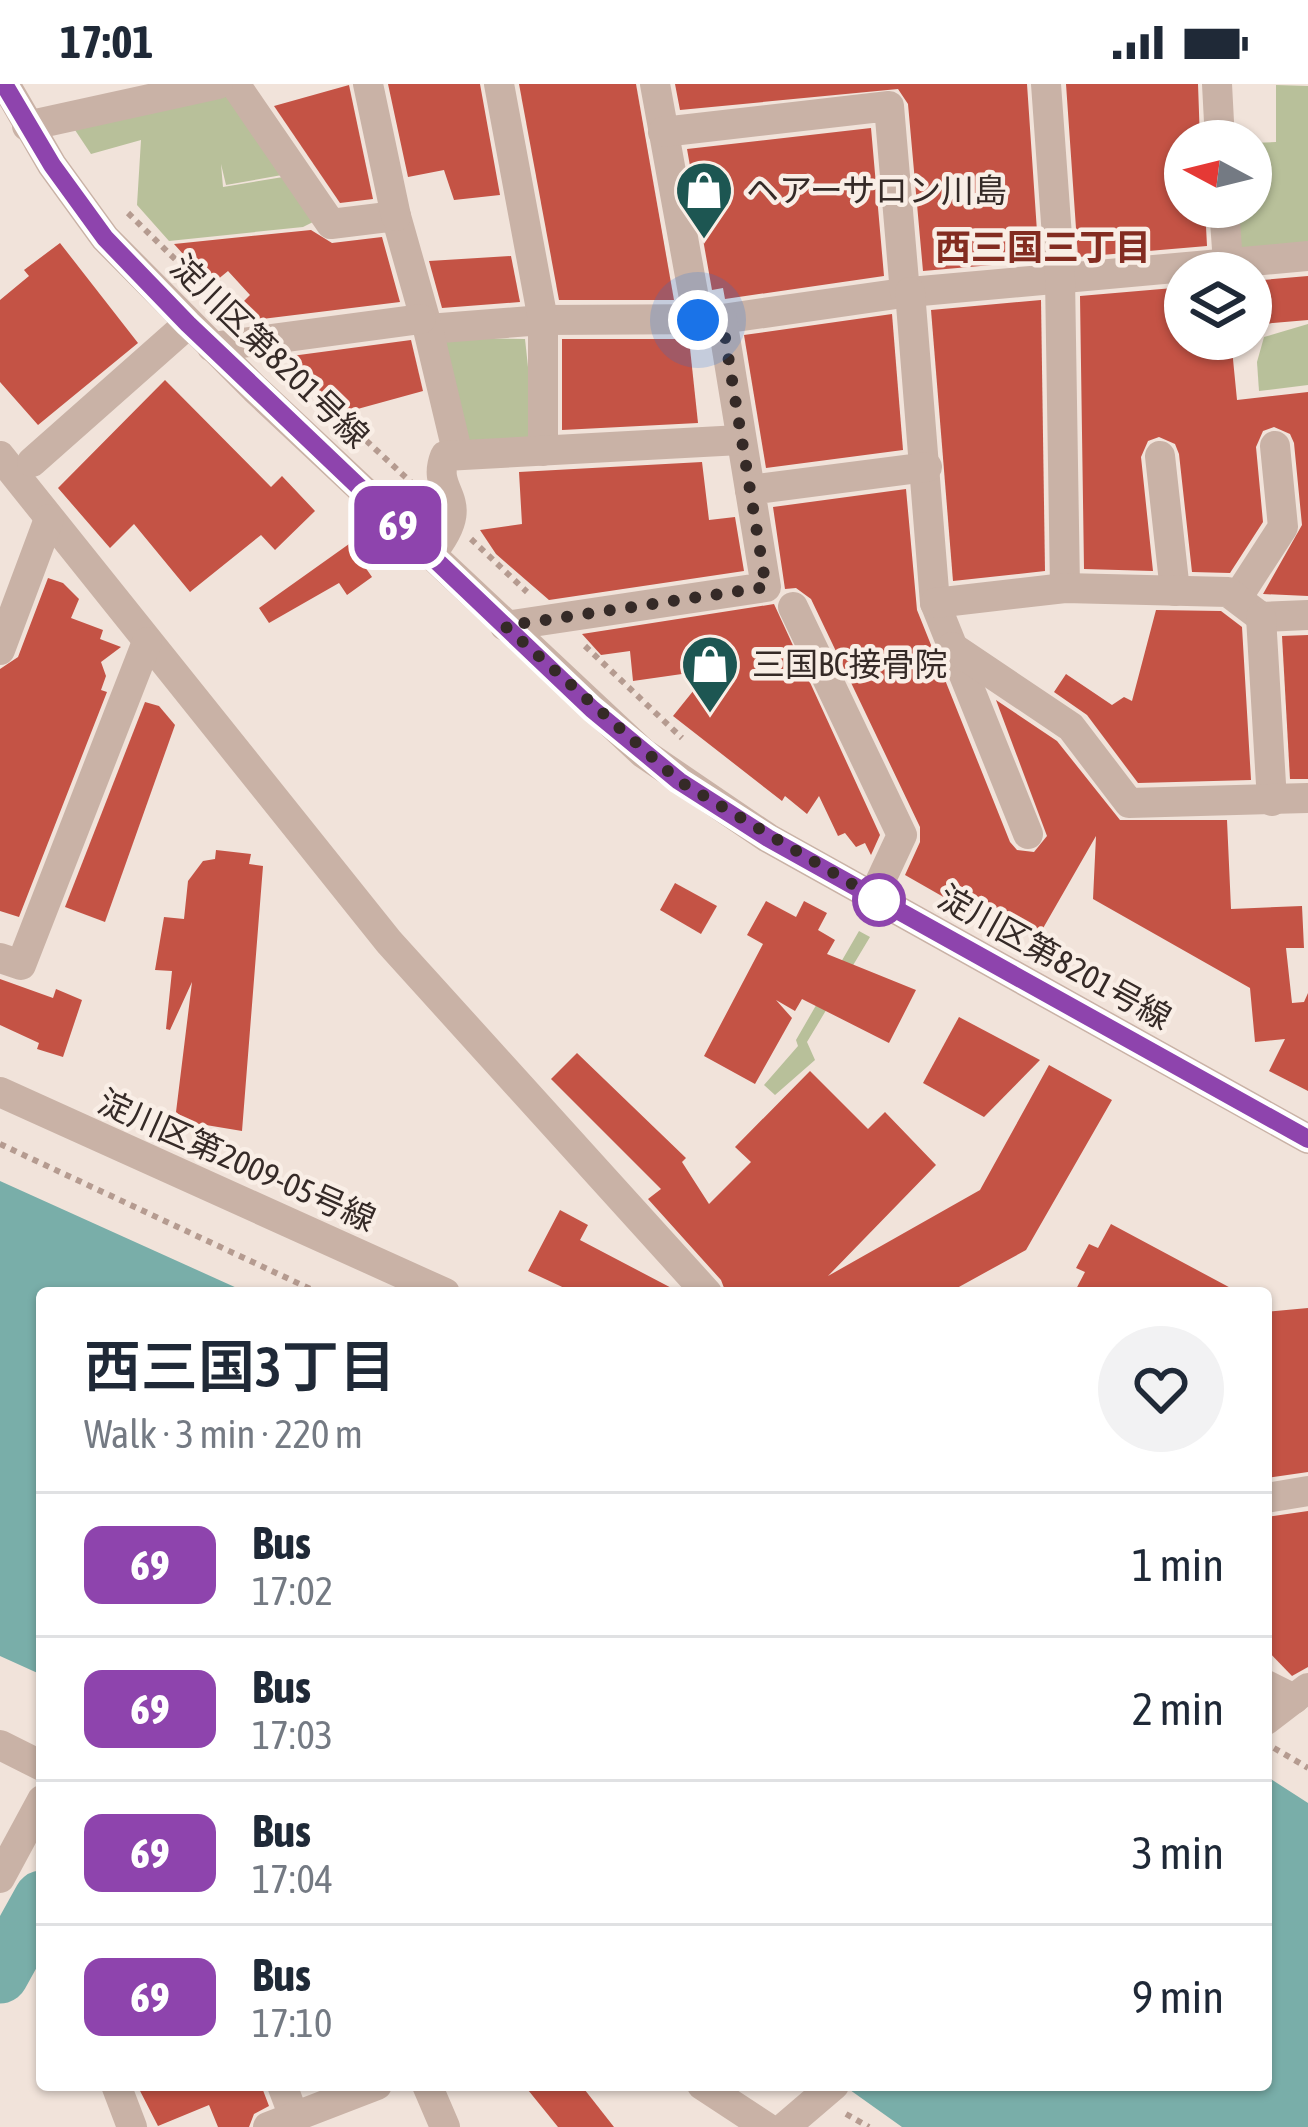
<!DOCTYPE html>
<meta charset="utf-8">
<style>
:root{--surface:#fff;--page:#f2f2f3;--text:#1f2937;--muted:#747a83;--line:#e0e1e3}
body{margin:0;font-family:"Asap Condensed","Noto Sans JP",sans-serif;background:var(--page);color:var(--text);height:100vh;display:flex;flex-direction:column;font-size:45px;white-space:nowrap}
*{box-sizing:border-box;margin:0}
p{font-size:39px;color:var(--muted)}
.icon{flex:none;width:66px;height:66px;fill:none;stroke:currentColor;stroke-width:2;stroke-linecap:round;stroke-linejoin:round}
.map{position:relative;flex:1;overflow:hidden}
.details{position:absolute;left:36px;top:1203px;width:1236px;height:804px;display:flex;flex-direction:column;background:var(--surface);border-radius:12px;box-shadow:0 3px 9px #0004}
.details>*{flex:none}
.badge{padding:0 24px;border-radius:18px;font-size:42px;line-height:78px}
.needle{width:78px;rotate:277deg}
.buttons{position:absolute;left:1164px;top:36px;display:grid;gap:24px}
.buttons a{display:grid;place-items:center;width:108px;height:108px;border-radius:50%;background:var(--surface);box-shadow:0 3px 9px #0004;font-size:60px}
.you{position:absolute;width:60px;height:60px;margin:-30px;border:9px solid #fff;border-radius:50%;background:#1a73e8;box-shadow:0 0 0 18px #1a73e833}
.map>.badge{position:absolute;translate:-50% -50%;box-shadow:0 0 0 6px #fff}
.round{display:grid;place-items:center;flex:none;width:126px;height:126px;border-radius:63px;background:var(--page)}
.summary{display:flex;align-items:center;justify-content:space-between;height:204px;padding:0 48px}
h1{font-size:57px;font-weight:600;line-height:90px}
ul{padding:0;list-style:none}
li{display:flex;align-items:center;gap:36px;height:144px;padding:0 48px;border-top:3px solid var(--line)}
li div{flex:1}
li b{display:block;font-size:45px}
li em{font-style:normal}
li .badge{min-width:132px;font-weight:700;text-align:center}
.status{display:flex;justify-content:space-between;align-items:center;height:84px;padding:0 60px;background:var(--surface);direction:ltr}
.status svg{height:33px;fill:currentColor}
.map>svg:first-child{display:block}
.green{fill:#b8c09a}
.water{fill:#79aea9}
.lines{fill:none;stroke-linecap:round;stroke-linejoin:round}
.river{stroke:#79aea9;stroke-width:57}
.building{fill:#c45345}
.path{stroke:#b59b90;stroke-width:6;stroke-dasharray:6 6;stroke-linecap:butt}
.minor{stroke:#c9b2a6;stroke-width:30}
.minor-bridge{stroke:#c9b2a6;stroke-width:30}
.line-casing{stroke:#fff;stroke-width:27}
.line{stroke:#8e44ad;stroke-width:18}
.walk{stroke:#352a27;stroke-width:12;stroke-dasharray:0 21.6}
.stop-dot{fill:#fff;stroke:#8e44ad;stroke-width:6}
.labels{text-anchor:middle;dominant-baseline:central;stroke-width:9;stroke-linejoin:round;paint-order:stroke}
.poi-label{font-size:33px;fill:#352a27;stroke:#f9eee6;text-anchor:start}
.street-label{font-size:33px;fill:#352a27;stroke:#f9eee6}
.neighbourhood-label{font-size:36px;font-weight:bold;fill:#832c21;stroke:#f9eee6}
</style>
<div class="status"><b>17:01</b><svg viewBox="0 0 49 12"><path d="M0 12V9h3v3zM5 12V6h3v6zM10 12V3h3v9zM15 12V0h3v12zM26 1h20v11H26zM47 4h2v5h-2z"/></svg></div>
<div class="map">
<svg width="1308" height="2043" viewBox="0 0 1308 2043">
<rect width="100%" height="100%" fill="#f1e3da"/>
<g class="green">
<polygon points="1276,1 1308,2 1308,161 1233,169 1231,123 1251,123 1251,59 1276,58"/>
<polygon points="225,9 282,91 226,101 221,80 223,103 283,93 317,136 303,143 169,157 137,121 141,56 91,70 71,40"/>
<polygon points="1308,240 1308,301 1259,307 1257,278 1264,253"/>
<polygon points="441,254 525,255 536,358 469,362"/>
<polygon points="859,847 870,853 807,958 815,976 775,1011 764,1001 798,962 796,956"/>
</g>
<g class="water">
<polygon points="0,1097 248,1209 42,1209 42,1591 0,1572"/>
<polygon points="1266,1692 1308,1719 1308,2043 902,2043 843,2001 1266,2001"/>
</g>
<g class="lines">
<polyline class="river" points="0,1891 42,1815"/>
</g>
<g class="building">
<polygon points="388,0 480,0 500,111 454,116 444,86 408,93"/>
<polygon points="519,0 636,0 674,216 559,216"/>
<polygon points="675,0 1027,0 1039,177 923,187 908,20 898,5 680,26"/>
<polygon points="1066,0 1198,0 1200,57 1185,57 1185,123 1205,123 1207,162 1078,173"/>
<polygon points="349,1 373,115 340,119 274,22"/>
<polygon points="871,44 884,192 725,215 723,204 712,206 687,65"/>
<polygon points="311,146 332,159 382,153 400,218 221,240 250,211 228,187 211,201 174,160"/>
<polygon points="60,159 138,259 38,341 0,298 0,216 29,192 24,186"/>
<polygon points="511,172 520,218 442,224 429,177"/>
<polygon points="1308,192 1308,236 1251,241 1251,197"/>
<polygon points="1185,203 1185,255 1231,255 1237,316 1308,308 1308,512 1263,510 1302,441 1294,359 1290,350 1274,343 1263,347 1256,363 1263,438 1230,489 1192,488 1179,370 1175,360 1159,353 1148,357 1141,373 1153,487 1084,485 1080,212"/>
<polygon points="1041,216 1045,487 953,497 931,226"/>
<polygon points="892,230 903,366 766,384 744,251"/>
<polygon points="562,255 689,255 698,339 562,346"/>
<polygon points="411,256 423,307 343,329 284,273"/>
<polygon points="165,296 271,403 282,392 315,427 275,466 261,451 190,508 134,440 110,464 58,404"/>
<polygon points="702,378 709,436 735,433 744,487 549,516 496,470 480,446 522,440 519,388"/>
<polygon points="906,405 917,526 1010,758 1017,766 1034,768 1047,752 996,616 1057,657 1120,736 1227,736 1231,825 1302,822 1304,864 1286,864 1292,919 1304,918 1308,909 1308,1007 1269,987 1285,955 1255,958 1250,904 1093,815 1096,752 1038,853 980,822 975,831 905,791 920,758 920,743 811,515 796,504 785,505 773,423"/>
<polygon points="349,460 372,493 347,511 339,499 269,539 259,524"/>
<polygon points="48,494 63,499 79,515 71,534 103,546 100,555 121,563 101,578 106,592 101,606 107,608 19,833 0,827 0,585 18,573"/>
<polygon points="774,520 880,751 871,771 865,759 856,763 845,749 838,752 819,712 807,730 785,712 782,717 673,632 710,586 633,597 630,567 601,571 582,550"/>
<polygon points="1156,526 1221,527 1242,543 1251,696 1138,699 1087,631 1054,608 1066,590 1112,621 1124,613 1132,617"/>
<polygon points="1308,551 1308,695 1290,695 1282,552"/>
<polygon points="145,618 159,622 175,641 105,838 65,823"/>
<polygon points="216,766 251,770 249,780 263,782 242,1047 188,1038 176,1028 192,898 170,946 166,945 172,887 155,886 164,833 184,835 188,797 203,777 215,775"/>
<polygon points="675,799 717,822 701,850 660,826"/>
<polygon points="766,817 796,833 804,817 827,829 818,846 835,856 827,870 916,906 889,959 802,915 795,927 776,916 792,934 755,1000 704,972 763,860 747,851"/>
<polygon points="0,895 53,914 56,905 82,916 63,973 37,965 39,959 0,941"/>
<polygon points="959,933 1040,976 984,1033 923,999"/>
<polygon points="577,969 686,1074 682,1078 709,1120 751,1078 735,1063 810,987 868,1045 885,1028 936,1081 828,1192 980,1106 1049,981 1112,1016 1026,1166 948,1209 726,1209 721,1196 648,1115 661,1105 551,995"/>
<polygon points="560,1126 588,1141 580,1156 681,1209 575,1209 528,1187"/>
<polygon points="1111,1140 1240,1209 1074,1209 1085,1188 1076,1184 1089,1160 1098,1164"/>
<polygon points="1308,1224 1308,1388 1266,1394 1266,1228"/>
<polygon points="1308,1427 1308,1583 1292,1592 1266,1565 1266,1433"/>
<polygon points="137,2001 261,2001 269,2022 254,2030 249,2043 218,2043 209,2021 158,2042"/>
<polygon points="524,2001 581,2001 614,2043 558,2043"/>
</g>
<g class="lines">
<g class="path">
<polyline points="128,129 230,229"/>
<polyline points="287,283 414,401"/>
<polyline points="471,455 527,508"/>
<polyline points="585,562 682,654"/>
<polyline points="0,1060 319,1209"/>
<polyline points="1274,1664 1308,1684"/>
<polyline points="846,2030 869,2043"/>
</g>
<g class="minor">
<polyline points="5,0 52,81 105,154 255,305 643,669 768,754 1308,1055"/>
<polyline points="235,0 331,140 396,132 428,245 543,236 722,235 910,208 1308,172"/>
<polyline points="368,0 396,132"/>
<polyline points="499,0 543,236 543,367"/>
<polyline points="655,0 698,236"/>
<polyline points="1046,0 1060,194 1065,504"/>
<polyline points="1217,0 1220,57"/>
<polyline points="27,42 218,0"/>
<polyline points="663,48 889,22 905,209"/>
<polyline points="1224,123 1228,179"/>
<polyline points="910,208 935,519 1028,750"/>
<polyline points="722,235 750,406"/>
<polyline points="428,245 458,371"/>
<polyline points="212,263 421,235"/>
<polyline points="0,372 389,858 707,1209"/>
<polyline points="1160,372 1175,507"/>
<polyline points="32,378 188,240"/>
<path d="M430,471C478,413 429,412 445,372L740,356"/>
<polyline points="1237,514 1283,443 1275,362"/>
<polyline points="935,519 1065,504 1228,508 1261,533 1308,531"/>
<polyline points="793,523 902,751 873,813"/>
<polyline points="1261,533 1272,717"/>
<polyline points="505,542 766,503 750,406 927,383"/>
<polyline points="952,563 1071,643 1129,719 1308,714"/>
<polyline points="0,566 49,435"/>
<polyline points="0,874 21,881 147,558"/>
<polyline points="0,1008 445,1209"/>
<polyline points="1266,1414 1308,1407"/>
<polyline points="1266,1601 1294,1615"/>
<polyline points="1266,1636 1308,1604"/>
<polyline points="0,1661 42,1682"/>
<polyline points="0,1794 42,1716"/>
<polyline points="116,2001 132,2043"/>
<polyline points="282,2001 294,2033"/>
<polyline points="427,2001 445,2043"/>
<polyline points="702,2001 766,2043"/>
<polyline points="268,2043 377,2001"/>
</g>
<polyline class="minor-bridge" points="785,2043 834,2001"/>
</g>
<g class="lines">
<defs>
<polyline id="line" points="4,0 52,81 105,154 188,240 592,625 679,697 768,754 1308,1055"/>
</defs>
<use href="#line" class="line-casing"/>
<use href="#line" class="line"/>
<polyline class="walk" points="698,236 722,235 766,503 505,542 679,697 879,816"/>
</g>
<defs>
<symbol id="shop-pin" viewBox="-11 -11 22 30"><path d="M0 17L-7.5 6A9.5 9.5 0 1 1 7.5 6Z" fill="#1d5652" stroke="#f9eee6"/><path d="M-5-2.5h2.3a2.7 3.5 0 0 1 5.4 0H5L5.5 6h-11ZM-1.5-2.5h3a1.5 2.3 0 0 0-3 0Z" fill="#fff"/></symbol>
</defs>
<g fill-rule="evenodd">
<use href="#shop-pin" x="671" y="73" width="66" height="90"/>
<use href="#shop-pin" x="677" y="547" width="66" height="90"/>
</g>
<circle class="stop-dot" cx="879" cy="816" r="24"/>
<g class="labels">
<g class="poi-label">
<text x="746" y="106">ヘアーサロン川島</text>
<text x="752" y="580">三国BC接骨院</text>
</g>
<g class="street-label">
<text transform="translate(270 267) rotate(44)">淀川区第8201号線</text>
<text transform="translate(1055 873) rotate(29)">淀川区第8201号線</text>
<text transform="translate(237 1076) rotate(24)">淀川区第2009-05号線</text>
</g>
<g class="neighbourhood-label">
<text x="1043" y="163">西三国三丁目</text>
</g>
</g>
</svg>
<div class="buttons">
<a><svg class="needle" viewBox="-14 -14 28 28"><path d="M0-13l5 13h-10z" fill="#e53935"/><path d="M0 13l5-13h-10z" fill="#747a83"/></svg></a>
<a><svg class="icon" aria-label="layers" viewBox="0 0 24 24"><path d="M12 4l9 5-9 5-9-5zM3 14l9 5 9-5"/></svg></a>
</div>
<div class="you" style="left:698px;top:236px"></div>
<b class="badge" style="left:398px;top:441px;background:#8e44ad;color:#fff">69</b>
<section class="details">
<div class="summary"><div><h1>西三国3丁目</h1><p>Walk · 3 min · 220 m</p></div><a class="round"><svg class="icon" aria-label="heart" viewBox="0 0 24 24"><path d="M12 20l-8-8c-3-5 5-10 8-4 3-6 11-1 8 4z"/></svg></a></div>
<ul>
<li><span class="badge" style="background:#8e44ad;color:#fff">69</span><div><b>Bus</b><p>17:02</p></div><em>1 min</em></li>
<li><span class="badge" style="background:#8e44ad;color:#fff">69</span><div><b>Bus</b><p>17:03</p></div><em>2 min</em></li>
<li><span class="badge" style="background:#8e44ad;color:#fff">69</span><div><b>Bus</b><p>17:04</p></div><em>3 min</em></li>
<li><span class="badge" style="background:#8e44ad;color:#fff">69</span><div><b>Bus</b><p>17:10</p></div><em>9 min</em></li>
</ul>
</section>
</div>
